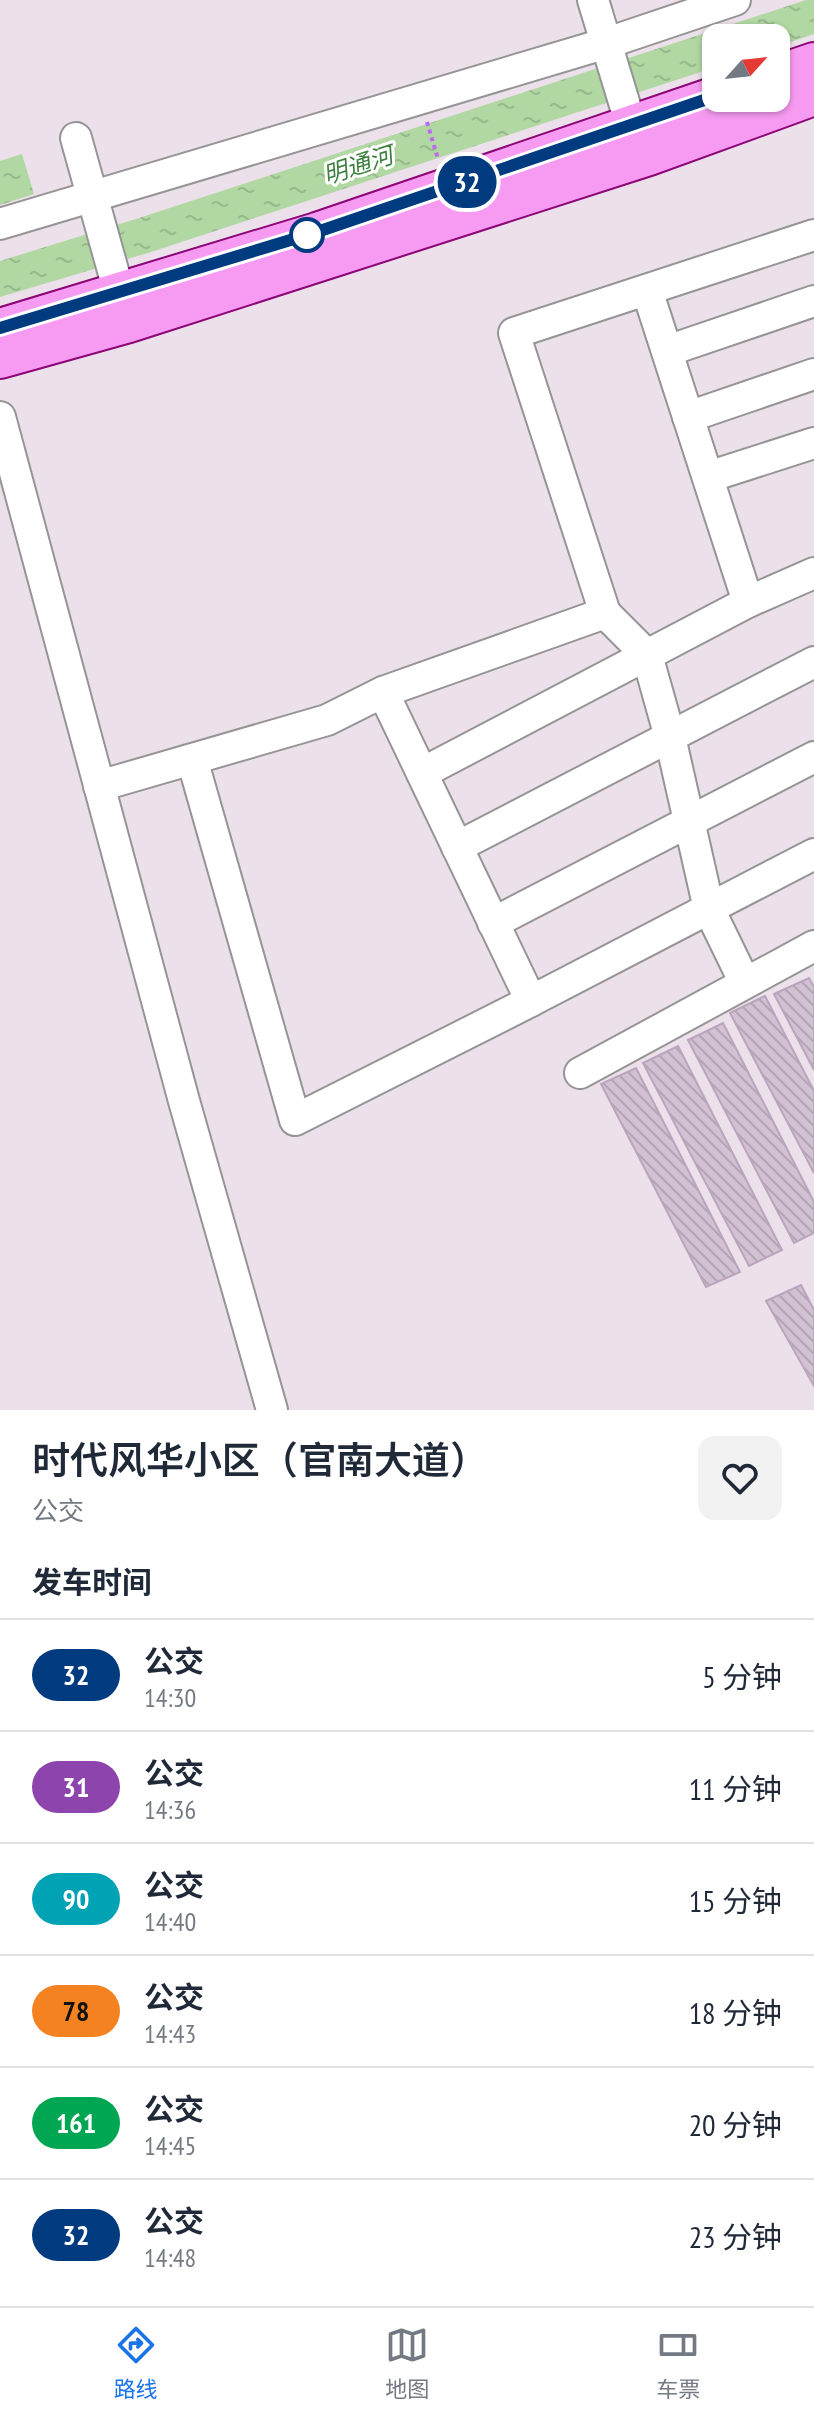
<!DOCTYPE html>
<html lang="zh">
<meta charset="utf-8">
<style>
:root{--surface:#fff;--page:#f2f2f3;--text:#1f2937;--muted:#747a83;--line:#e0e1e3;--accent:#1a73e8}
body{margin:0;font-family:"PT Sans Narrow","Noto Sans SC",sans-serif;background:var(--page);color:var(--text);height:100vh;display:flex;flex-direction:column;font-size:30px;white-space:nowrap}
*{box-sizing:border-box;margin:0}
p{font-size:26px;color:var(--muted)}
.icon{flex:none;width:44px;height:44px;fill:none;stroke:currentColor;stroke-width:2;stroke-linecap:round;stroke-linejoin:round}
.map{position:relative;height:1410px;overflow:hidden}
.details{display:flex;flex-direction:column;background:var(--surface);flex:1}
.details>*{flex:none}
.badge{padding:0 16px;border-radius:26px;font-size:28px;line-height:52px}
.needle{width:52px;rotate:63deg}
.controls{position:absolute;left:702px;top:24px;display:grid;gap:16px}
.controls a{display:grid;place-items:center;width:88px;height:88px;border-radius:16px;background:var(--surface);box-shadow:0 2px 6px #0004;font-size:40px}
.map>.badge{position:absolute;translate:-50% -50%;box-shadow:0 0 0 4px #fff}
h2{padding:0 32px;font-size:30px;line-height:72px}
.round{display:grid;place-items:center;flex:none;width:84px;height:84px;border-radius:16px;background:var(--page)}
.head{display:flex;align-items:center;justify-content:space-between;height:136px;padding:0 32px}
h1{font-size:38px;font-weight:600;line-height:60px}
ul{padding:0;list-style:none}
li{display:flex;align-items:center;gap:24px;height:112px;padding:0 32px;border-top:2px solid var(--line)}
li div{flex:1}
li b{display:block;font-size:30px}
li em{font-style:normal}
li .badge{min-width:88px;font-weight:700;text-align:center}
.tab-bar{display:flex;justify-content:space-around;align-items:center;height:112px;border-top:2px solid var(--line);background:var(--surface);font-size:22px;color:var(--muted)}
.tab-bar a{display:grid;justify-items:center;gap:4px}
.tab-bar .on{color:var(--accent)}
.map>svg:first-child{display:block}
.water{fill:url(#water-ripples)}
.building{fill:url(#building-back-hatch);stroke:#bba4bd;stroke-width:2}
.lines{fill:none;stroke-linecap:round;stroke-linejoin:round}
.minor-casing{stroke:#959595;stroke-width:34}
.major-casing{stroke:#8b0676;stroke-width:42}
.path{stroke:#bb6af3;stroke-width:4;stroke-dasharray:4 4;stroke-linecap:butt}
.minor{stroke:#fff;stroke-width:30}
.major{stroke:#f79af2;stroke-width:38}
.line-casing{stroke:#fff;stroke-width:18}
.line{stroke:#003b80;stroke-width:12}
.stop-dot{fill:#fff;stroke:#003b80;stroke-width:4}
.labels{text-anchor:middle;dominant-baseline:central;stroke-width:6;stroke-linejoin:round;paint-order:stroke}
.water-label{font-size:24px;font-style:italic;fill:#3e803d;stroke:#fff}
</style>
<div class="map">
<svg width="814" height="1410" viewBox="0 0 814 1410">
<defs>
<pattern id="water-ripples" width="26" height="14" patternUnits="userSpaceOnUse" patternTransform="scale(2)"><rect width="26" height="14" fill="#b1d8a2"/><path d="M2 4q2-2 4 0t4 0M15 11q2-2 4 0t4 0" fill="none" stroke="#98b98b"/></pattern>
<pattern id="building-back-hatch" width="6" height="6" patternUnits="userSpaceOnUse" patternTransform="scale(2)"><rect width="6" height="6" fill="#d1c1d2"/><path d="M-1 5l2 2M0 0l6 6M5-1l2 2" fill="none" stroke="#b3a5b4"/></pattern>
</defs>
<rect width="100%" height="100%" fill="#ece0ea"/>
<g class="water">
<polygon points="806,0 814,0 814,34 776,47 776,38 716,38 716,67 151,252 0,297 0,261 139,218"/>
<polygon points="22,154 34,194 0,205 0,161"/>
</g>
<g class="building">
<polygon points="809,978 814,987 814,1070 774,994"/>
<polygon points="765,996 814,1091 814,1173 730,1013"/>
<polygon points="723,1023 814,1202 814,1233 794,1243 688,1040"/>
<polygon points="678,1046 782,1250 749,1266 643,1063"/>
<polygon points="636,1068 740,1272 706,1287 601,1084"/>
<polygon points="801,1285 814,1310 814,1386 766,1301"/>
</g>
<g class="lines">
<defs>
<g id="minor">
<polyline points="593,0 631,125"/>
<polyline points="76,138 119,292"/>
<polyline points="0,224 607,43 735,0"/>
<polyline points="647,290 748,602 647,655 670,737 709,909 745,983"/>
<polyline points="667,351 814,301"/>
<polyline points="0,417 184,1101 272,1410"/>
<polyline points="688,417 814,374"/>
<polyline points="708,477 814,443"/>
<polyline points="748,602 814,573"/>
<polyline points="383,692 605,613 514,333 814,235"/>
<polyline points="422,773 647,655 605,613"/>
<polyline points="99,786 327,720 383,692 531,1001 295,1120 192,759"/>
<polyline points="457,847 814,662"/>
<polyline points="493,923 814,757"/>
<polyline points="531,1001 814,854"/>
<polyline points="580,1073 814,946"/>
</g>
<g id="major">
<polyline points="776,75 814,62"/>
<polyline points="0,328 317,232 716,96"/>
<polyline points="0,359 129,323 649,156 814,96"/>
</g>
</defs>
<use href="#minor" class="minor-casing"/>
<use href="#major" class="major-casing"/>
<polyline class="path" points="427,122 438,159"/>
<use href="#minor" class="minor"/>
<use href="#major" class="major"/>
</g>
<g class="lines">
<defs>
<polyline id="line" points="0,328 317,232 716,96"/>
</defs>
<use href="#line" class="line-casing"/>
<use href="#line" class="line"/>
</g>
<circle class="stop-dot" cx="307" cy="235" r="16"/>
<g class="labels">
<g class="water-label">
<text transform="translate(358 165) rotate(-18)">明通河</text>
</g>
</g>
</svg>
<div class="controls">
<a><svg class="needle" viewBox="-14 -14 28 28"><path d="M0-13l5 13h-10z" fill="#e53935"/><path d="M0 13l5-13h-10z" fill="#747a83"/></svg></a>
</div>
<b class="badge" style="left:467px;top:182px;background:#003b80;color:#fff">32</b>
</div>
<section class="details">
<div class="head"><div><h1>时代风华小区（官南大道）</h1><p>公交</p></div><a class="round"><svg class="icon" aria-label="heart" viewBox="0 0 24 24"><path d="M12 20l-8-8c-3-5 5-10 8-4 3-6 11-1 8 4z"/></svg></a></div>
<h2>发车时间</h2>
<ul>
<li><span class="badge" style="background:#003b80;color:#fff">32</span><div><b>公交</b><p>14:30</p></div><em>5 分钟</em></li>
<li><span class="badge" style="background:#8e44ad;color:#fff">31</span><div><b>公交</b><p>14:36</p></div><em>11 分钟</em></li>
<li><span class="badge" style="background:#00a3b4;color:#fff">90</span><div><b>公交</b><p>14:40</p></div><em>15 分钟</em></li>
<li><span class="badge" style="background:#f58220;color:#111">78</span><div><b>公交</b><p>14:43</p></div><em>18 分钟</em></li>
<li><span class="badge" style="background:#00a651;color:#fff">161</span><div><b>公交</b><p>14:45</p></div><em>20 分钟</em></li>
<li><span class="badge" style="background:#003b80;color:#fff">32</span><div><b>公交</b><p>14:48</p></div><em>23 分钟</em></li>
</ul>
</section>
<nav class="tab-bar">
<a class="on"><svg class="icon" aria-label="directions" viewBox="0 0 24 24"><path d="M12 3l9 9-9 9-9-9zM9 14v-3h6M13 9l2 2-2 2"/></svg>路线</a>
<a><svg class="icon" aria-label="map" viewBox="0 0 24 24"><path d="M3 6l6-2 6 2 6-2v14l-6 2-6-2-6 2zM9 4v14M15 6v14"/></svg>地图</a>
<a><svg class="icon" aria-label="tickets" viewBox="0 0 24 24"><path d="M3 7h18v10H3zM15 7v10"/></svg>车票</a>
</nav>
